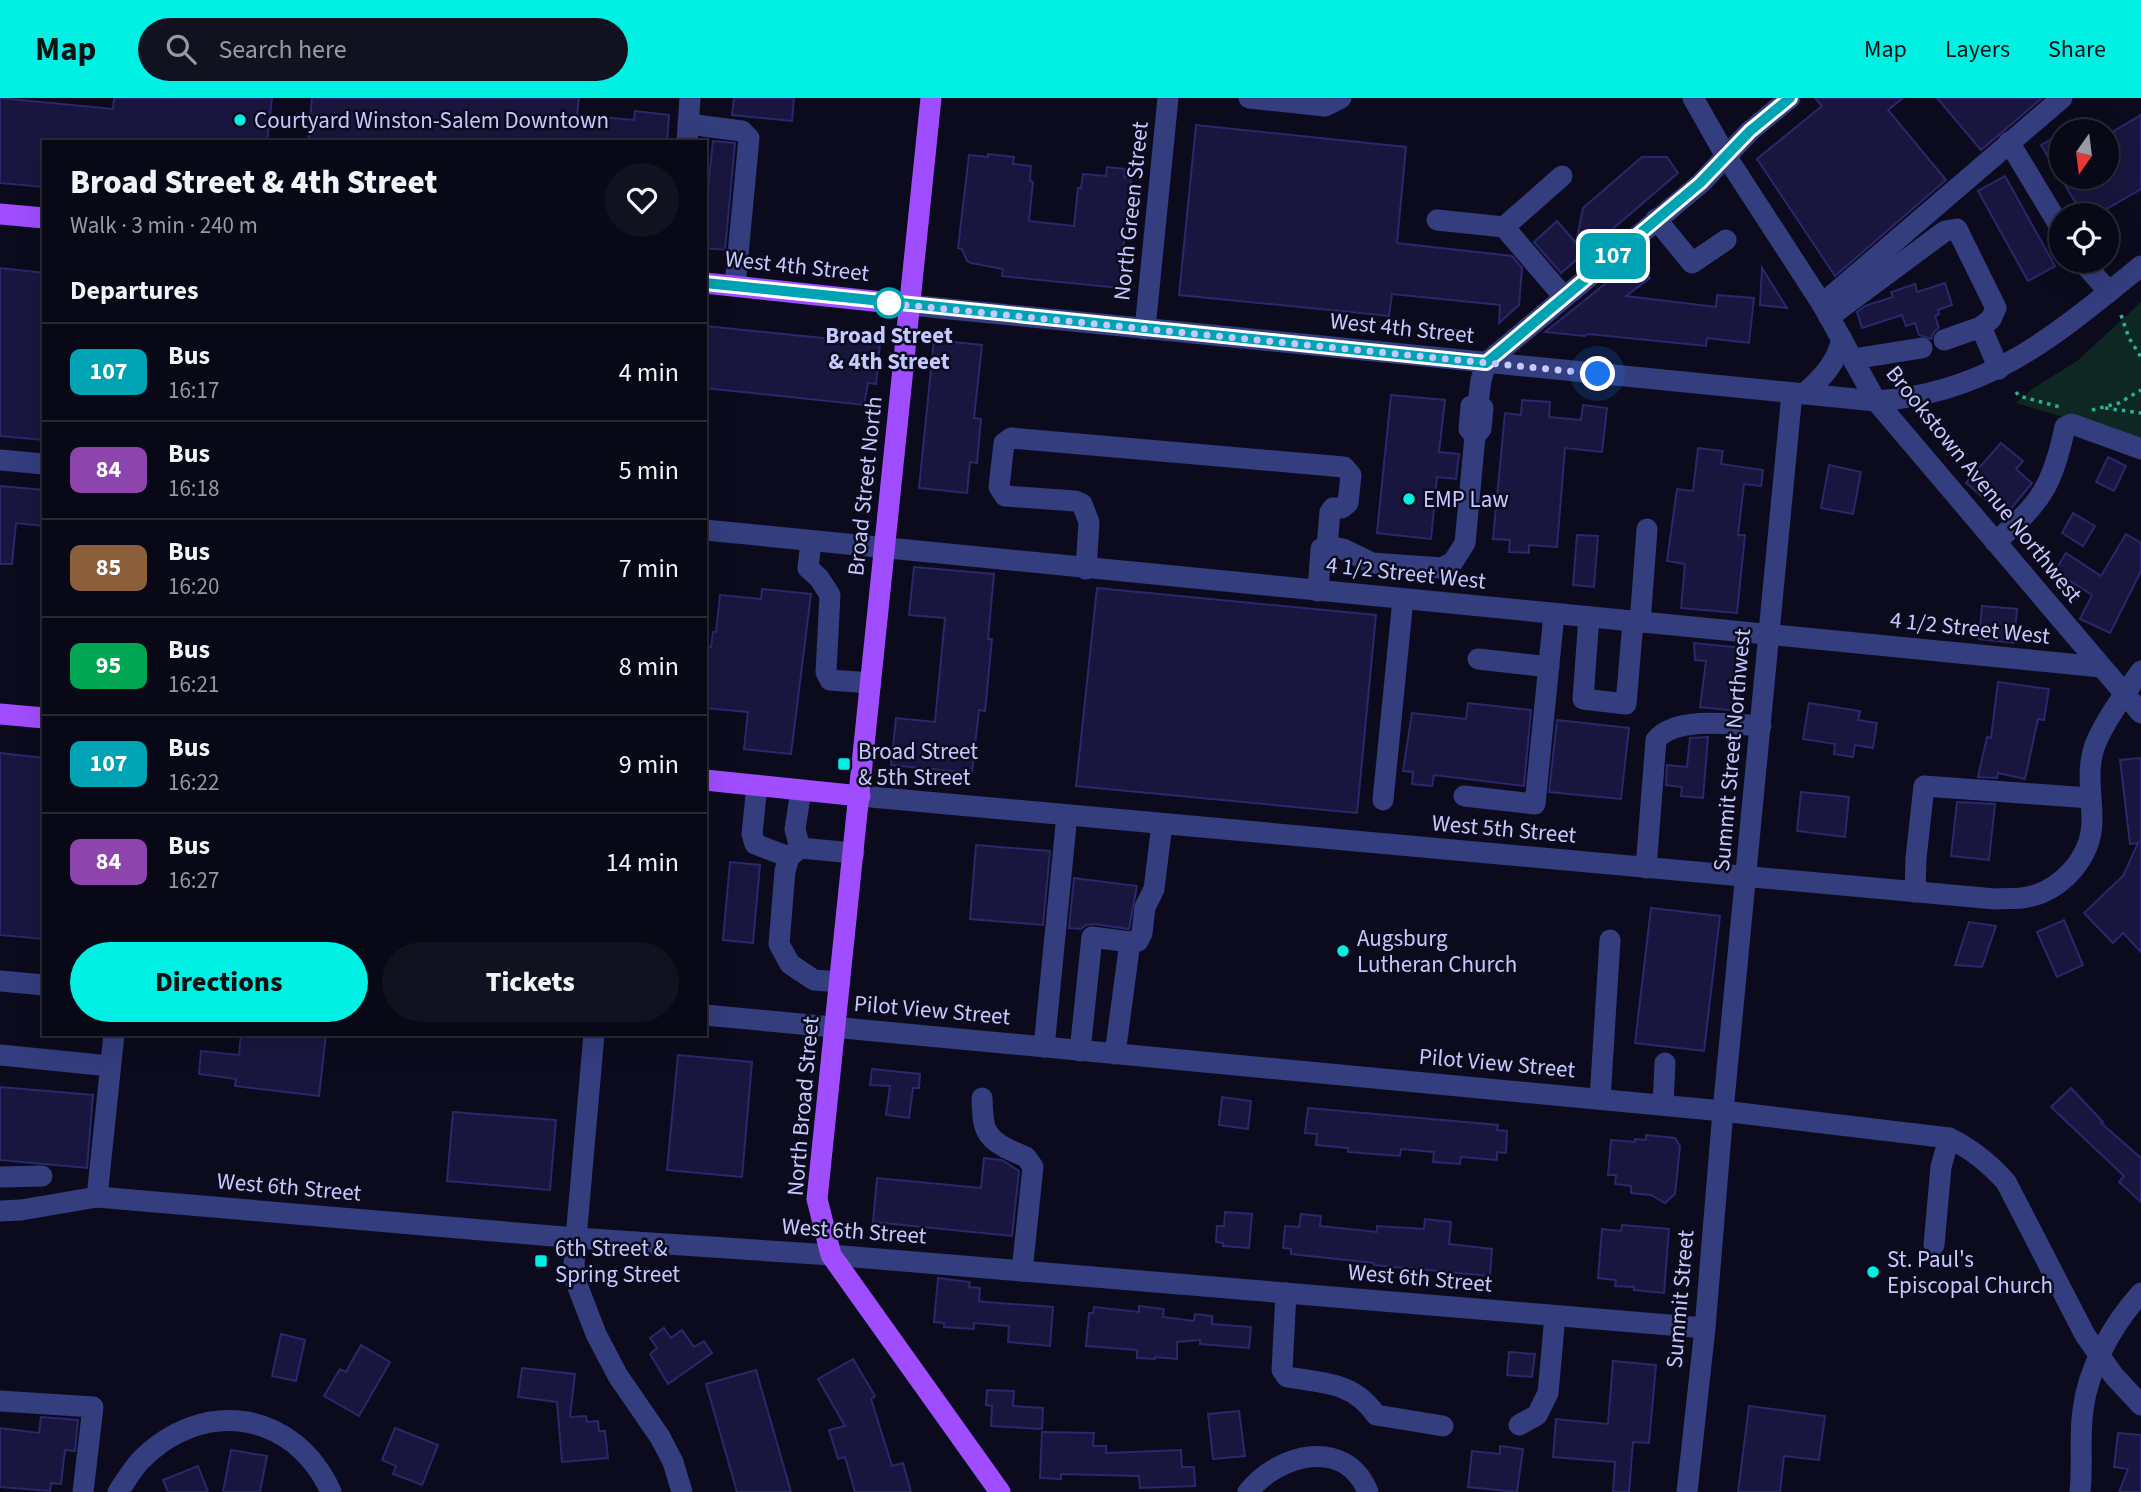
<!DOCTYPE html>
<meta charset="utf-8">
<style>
:root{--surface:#080816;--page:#11111f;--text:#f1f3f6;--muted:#989aa1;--line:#292935;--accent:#00f1e3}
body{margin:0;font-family:"Source Sans 3",sans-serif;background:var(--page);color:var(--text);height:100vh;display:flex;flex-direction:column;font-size:26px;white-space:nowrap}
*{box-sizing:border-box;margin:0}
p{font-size:23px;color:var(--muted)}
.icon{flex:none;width:38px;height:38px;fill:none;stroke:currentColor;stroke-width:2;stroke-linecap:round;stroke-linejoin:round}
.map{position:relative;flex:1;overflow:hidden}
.panel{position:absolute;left:42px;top:42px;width:665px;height:896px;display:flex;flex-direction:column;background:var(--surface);border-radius:0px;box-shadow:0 7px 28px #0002,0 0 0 2px var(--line)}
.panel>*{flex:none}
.badge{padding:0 14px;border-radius:10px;font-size:24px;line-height:46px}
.needle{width:46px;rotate:194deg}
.controls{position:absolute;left:2049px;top:21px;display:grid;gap:14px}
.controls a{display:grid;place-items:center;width:70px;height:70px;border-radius:50%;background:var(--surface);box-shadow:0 7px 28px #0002,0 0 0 2px var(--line);font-size:35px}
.you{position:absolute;width:35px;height:35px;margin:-18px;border:5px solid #fff;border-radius:50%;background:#1a73e8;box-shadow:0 0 0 10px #1a73e833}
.map>.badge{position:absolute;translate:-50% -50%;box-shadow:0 0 0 4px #fff}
h2{padding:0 28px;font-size:26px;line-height:63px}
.round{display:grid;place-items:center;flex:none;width:74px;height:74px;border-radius:37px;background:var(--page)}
.headline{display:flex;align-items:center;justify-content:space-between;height:119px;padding:0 28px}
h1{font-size:33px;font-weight:800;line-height:52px}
.button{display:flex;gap:14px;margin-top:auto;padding:14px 28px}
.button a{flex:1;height:80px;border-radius:42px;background:var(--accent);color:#111;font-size:28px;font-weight:800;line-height:80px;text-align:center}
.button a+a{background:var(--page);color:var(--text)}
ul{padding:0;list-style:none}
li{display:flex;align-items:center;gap:21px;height:98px;padding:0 28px;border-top:2px solid var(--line)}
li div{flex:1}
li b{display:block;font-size:26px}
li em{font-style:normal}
li .badge{min-width:77px;font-weight:700;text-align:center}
header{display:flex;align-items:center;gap:42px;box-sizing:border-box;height:98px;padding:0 35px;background:var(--accent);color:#111}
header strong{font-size:33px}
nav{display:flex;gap:38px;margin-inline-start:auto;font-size:24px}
.search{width:490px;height:63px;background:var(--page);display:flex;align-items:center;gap:18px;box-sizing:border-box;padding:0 24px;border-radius:38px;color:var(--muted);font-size:26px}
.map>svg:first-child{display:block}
.green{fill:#0e2722}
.building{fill:#18163e;stroke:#2a276b;stroke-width:2}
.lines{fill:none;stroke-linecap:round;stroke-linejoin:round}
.path{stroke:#29b193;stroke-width:3.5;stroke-dasharray:3.5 5;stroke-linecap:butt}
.minor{stroke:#343d7e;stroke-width:21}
.major{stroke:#a04dff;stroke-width:21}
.line-casing{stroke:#fff;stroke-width:16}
.line{stroke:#00a3b4;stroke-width:10}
.walk{stroke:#c6c9ff;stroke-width:7;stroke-dasharray:0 12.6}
.poi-dot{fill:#00f1e3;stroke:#0b0b1d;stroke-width:2.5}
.stop-dot{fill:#fff;stroke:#00a3b4;stroke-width:3.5}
.labels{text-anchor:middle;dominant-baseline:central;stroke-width:5;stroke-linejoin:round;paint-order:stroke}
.poi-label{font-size:23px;fill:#c6c9ff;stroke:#0b0b1d;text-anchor:start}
.street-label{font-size:23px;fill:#c6c9ff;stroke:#0b0b1d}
.stop-label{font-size:23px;font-weight:bold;fill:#c6c9ff;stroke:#0b0b1d}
</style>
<header>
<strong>Map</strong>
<div class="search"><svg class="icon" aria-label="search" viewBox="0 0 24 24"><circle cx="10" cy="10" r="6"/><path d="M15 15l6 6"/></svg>Search here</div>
<nav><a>Map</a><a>Layers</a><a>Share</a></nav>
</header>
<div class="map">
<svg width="2141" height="1394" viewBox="0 0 2141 1394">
<rect width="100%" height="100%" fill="#0b0b1d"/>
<polygon class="green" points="2141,204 2141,342 2016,305 2032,291 2077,263"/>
<g class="building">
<polygon points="0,0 113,11 114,0 272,0 267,44 44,44 44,89 0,85"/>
<polygon points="312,0 579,0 577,17 634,22 635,13 669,17 667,44 308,44"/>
<polygon points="734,0 794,0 792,23 732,17"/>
<polygon points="1815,0 1903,0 1888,12 1946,82 1835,178 1757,61 1822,8"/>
<polygon points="1937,0 2042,0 1981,52"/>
<polygon points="2141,17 2141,91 2096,117 2083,117 2041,47 2062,35 2062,79 2107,79 2107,37"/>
<polygon points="1196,27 1406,49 1397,145 1512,158 1522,170 1519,207 1499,225 1500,207 1392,196 1389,218 1179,197"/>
<polygon points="713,43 735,45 725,152 705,150 705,121"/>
<polygon points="988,56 1014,59 1013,66 1031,68 1030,83 1033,84 1029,123 1074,128 1078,90 1081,90 1083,76 1106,78 1107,69 1125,71 1124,79 1131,80 1119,190 1002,178 1003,171 971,165 967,163 962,151 958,150 969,57 988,59"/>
<polygon points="1642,59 1667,59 1678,75 1561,175 1534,144 1557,123 1576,145 1583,110"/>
<polygon points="2005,78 2055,168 2028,183 1978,93"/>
<polygon points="1635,162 1650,180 1626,198 1716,209 1717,197 1754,200 1749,245 1707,240 1706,248 1588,236 1585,238 1545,234"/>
<polygon points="0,170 44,175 44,342 0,338"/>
<polygon points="1762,170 1787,210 1760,207"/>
<polygon points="1945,185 1952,207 1938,212 1939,216 1935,218 1939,230 1934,234 1931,241 1919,237 1915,225 1906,228 1902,217 1862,230 1857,214 1865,208 1893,199 1891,194 1915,186 1917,194"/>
<polygon points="705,228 880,246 876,286 868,285 864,307 705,290"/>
<polygon points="934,242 982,247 974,320 981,321 977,365 970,364 967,395 919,390"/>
<polygon points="1391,297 1445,302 1439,354 1459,356 1456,381 1437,379 1431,441 1377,435"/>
<polygon points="1522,302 1550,304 1549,319 1581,322 1583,307 1607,310 1602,354 1565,350 1557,449 1529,447 1529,455 1509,454 1510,442 1493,441 1505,315 1521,317"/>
<polygon points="2001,345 2023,363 2016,371 2032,385 2005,418 1966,385"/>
<polygon points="1698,350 1723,353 1721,366 1763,372 1761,388 1744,386 1738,437 1745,437 1737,515 1681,510 1685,466 1667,463 1677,391 1693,393"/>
<polygon points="2108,359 2126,368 2114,393 2096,384"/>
<polygon points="1829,367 1861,374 1853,416 1821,410"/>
<polygon points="0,388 44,392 44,428 16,425 12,466 0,466"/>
<polygon points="2073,415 2095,428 2083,448 2062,435"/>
<polygon points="2126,436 2141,445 2141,473 2110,535 2080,521 2092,497 2055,473 2066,455 2101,478"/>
<polygon points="1577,437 1598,438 1594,489 1573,487"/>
<polygon points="914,469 994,476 988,541 992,541 985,613 979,612 972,675 891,667 896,620 935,624 945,520 909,517"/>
<polygon points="1097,490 1376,517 1357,715 1076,688"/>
<polygon points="762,491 811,496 791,656 744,651 748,614 705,610 705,549 711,549 713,534 716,534 720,497 761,501"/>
<polygon points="1982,508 2017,511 2014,545 1979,541"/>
<polygon points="1694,545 1743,550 1737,613 1700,609 1706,563 1695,562"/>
<polygon points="1998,584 2049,591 2044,622 2038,621 2025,681 1998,675 1997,680 1978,679 1987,639 1991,640"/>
<polygon points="1468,605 1531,612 1524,688 1434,677 1432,688 1412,686 1413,674 1403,673 1412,615 1466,621"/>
<polygon points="1809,605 1860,613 1858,622 1877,625 1873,650 1855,647 1853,659 1834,656 1835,646 1803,641"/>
<polygon points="1557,622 1629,630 1621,701 1549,694"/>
<polygon points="1708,639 1703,700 1681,698 1682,689 1666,687 1667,667 1687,669 1690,640"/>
<polygon points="0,655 44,660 44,841 0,837"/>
<polygon points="2141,660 2141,854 2123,835 2113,845 2084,815 2123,778 2138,745 2130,746 2120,662"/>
<polygon points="1801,694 1849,699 1845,739 1797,733"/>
<polygon points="1957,704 1995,706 1989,762 1951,758"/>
<polygon points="976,747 1050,753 1043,827 970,821"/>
<polygon points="730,764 760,767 753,845 723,842"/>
<polygon points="1074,780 1137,788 1129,831 1094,826 1086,827 1081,831 1069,830"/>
<polygon points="1651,810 1720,818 1704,953 1635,945"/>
<polygon points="2064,822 2083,867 2057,879 2037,834"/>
<polygon points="1969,824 1996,828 1982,869 1955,867"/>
<polygon points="241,936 326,936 319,998 235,988 236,981 199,976 201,953 239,957"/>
<polygon points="678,957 752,964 742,1079 667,1072"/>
<polygon points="872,971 920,976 919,990 913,990 909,1020 886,1017 890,988 870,987"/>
<polygon points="0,989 93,997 87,1070 0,1062"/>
<polygon points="2071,990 2103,1024 2101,1025 2141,1060 2141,1104 2119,1084 2124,1078 2051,1009"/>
<polygon points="1222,999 1251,1003 1248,1031 1219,1027"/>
<polygon points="1308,1010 1498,1027 1497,1032 1507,1033 1506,1055 1497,1054 1497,1062 1461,1059 1460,1066 1433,1064 1434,1054 1401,1051 1400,1058 1348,1054 1348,1050 1316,1047 1317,1036 1305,1035"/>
<polygon points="453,1014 556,1022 550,1092 447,1083"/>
<polygon points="1646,1037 1675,1040 1680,1048 1675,1096 1665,1105 1651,1097 1631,1095 1631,1088 1615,1086 1616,1077 1608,1077 1611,1042 1635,1044 1635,1041 1646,1042"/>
<polygon points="984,1060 1002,1062 1019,1073 1012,1138 873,1124 877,1080 981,1090"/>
<polygon points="1225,1114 1252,1116 1249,1150 1223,1148 1223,1145 1216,1144 1217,1128 1224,1128"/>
<polygon points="1301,1116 1321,1118 1320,1128 1377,1134 1377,1128 1424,1131 1425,1121 1451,1124 1449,1146 1492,1151 1490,1178 1374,1167 1374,1165 1291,1156 1291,1151 1283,1150 1285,1128 1299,1129"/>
<polygon points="1622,1127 1669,1131 1664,1195 1634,1192 1634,1189 1615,1188 1616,1182 1598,1180 1602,1131 1621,1133"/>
<polygon points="938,1180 970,1184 969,1189 980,1190 979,1203 985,1204 1053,1209 1050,1248 1008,1244 1009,1228 974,1225 974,1231 944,1229 944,1225 934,1224"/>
<polygon points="1139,1208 1164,1211 1163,1219 1194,1223 1195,1216 1212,1218 1212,1226 1251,1229 1249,1250 1200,1246 1200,1242 1177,1244 1177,1261 1155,1259 1155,1261 1137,1260 1137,1252 1086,1248 1089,1215 1093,1215 1094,1209 1139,1214"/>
<polygon points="664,1230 671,1240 682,1232 694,1249 704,1243 712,1255 668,1286 650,1256 657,1250 650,1240"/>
<polygon points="281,1236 305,1242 296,1283 272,1278"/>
<polygon points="361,1247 390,1264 359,1318 324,1298 340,1271 346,1274"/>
<polygon points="1509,1254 1535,1256 1532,1279 1507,1277"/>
<polygon points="853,1261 875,1298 871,1301 892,1368 903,1365 911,1394 855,1394 845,1359 838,1361 829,1332 845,1328 818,1281"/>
<polygon points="1613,1263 1656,1267 1649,1345 1633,1344 1629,1394 1613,1394 1615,1364 1553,1359 1556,1321 1608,1326"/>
<polygon points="522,1270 575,1276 570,1319 586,1318 587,1324 598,1323 599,1333 605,1333 608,1360 562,1364 557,1304 518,1299"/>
<polygon points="756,1272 791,1394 737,1394 706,1286"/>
<polygon points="987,1292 1014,1293 1013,1308 1043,1310 1042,1331 991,1328 992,1308 986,1307"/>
<polygon points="1749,1308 1825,1318 1819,1362 1784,1358 1780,1394 1738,1394"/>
<polygon points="1239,1313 1245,1358 1213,1361 1208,1316"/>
<polygon points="41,1319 78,1322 75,1353 65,1352 61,1386 51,1385 50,1393 0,1389 0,1330 39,1335"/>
<polygon points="395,1330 438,1347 422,1387 393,1376 396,1368 382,1362"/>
<polygon points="1042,1334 1094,1335 1093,1348 1106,1348 1106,1355 1181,1352 1182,1369 1194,1369 1195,1388 1140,1390 1139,1378 1061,1376 1061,1381 1040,1380"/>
<polygon points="2118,1335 2141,1337 2141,1394 2119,1394 2128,1371 2114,1369"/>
<polygon points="1500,1348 1523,1351 1517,1394 1468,1389 1472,1353 1500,1356"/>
<polygon points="231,1352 267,1358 260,1394 223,1394"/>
<polygon points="198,1368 208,1394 168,1394 163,1382"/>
</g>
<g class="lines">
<g class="path">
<polyline points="2121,217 2129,240 2141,259"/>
<polyline points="2016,294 2019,298 2060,309"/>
<polyline points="2105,310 2141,315"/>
<polyline points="2092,312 2119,305 2141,292"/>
</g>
<g class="minor">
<polyline points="1249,0 1325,8 1341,0"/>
<polyline points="1693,0 1726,58 1822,206 1876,303 2141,615"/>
<polyline points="688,26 742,33 749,40 735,188"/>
<polyline points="687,44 690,0"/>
<polyline points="2009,44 2062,132"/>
<polyline points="1656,121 1692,165 1726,142"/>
<polyline points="1437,122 1504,129 1564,199"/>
<polyline points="1504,129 1562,78"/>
<polyline points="2082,163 2109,194"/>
<polyline points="1822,206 2062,0"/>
<path d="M910,207L1876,303C1989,296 2057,236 2141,168"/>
<polyline points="1829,219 1945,133 1957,131 1996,210 1991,221 1981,229 1999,271"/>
<polyline points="1145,231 1168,0"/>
<polyline points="1944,242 1981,229"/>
<polyline points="1853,261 1922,250"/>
<polyline points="1486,265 1701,85 1750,33 1790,0"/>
<path d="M1804,296C1822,280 1836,266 1842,241"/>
<polyline points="1478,306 1471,308 1469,331 1475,338 1481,331 1483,310 1478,306 1481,282 1486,265"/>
<polyline points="0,362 44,366"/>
<polyline points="705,432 2101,569"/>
<polyline points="811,443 808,470 819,480 830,497 826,574 830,582 871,585"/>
<path d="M1995,444C2040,407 2053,387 2065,329L2072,326L2141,351"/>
<polyline points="1086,471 1089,424 1082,406 1075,403 1005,398 999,389 1004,345 1011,340 1344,369 1351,377 1348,405 1342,410 1333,410 1330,414 1327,448"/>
<polyline points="1318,493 1321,451 1327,448 1343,451 1372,465 1442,470 1453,464 1465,445 1475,338"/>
<polyline points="1589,519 1583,601 1626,606 1633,524"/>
<polyline points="1640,525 1647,431"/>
<polyline points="1478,561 1549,569"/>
<polyline points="757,687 752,736 755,746 789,759"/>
<path d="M860,698L1995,801C2004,800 2013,801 2022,800C2060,795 2092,760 2092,722C2092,696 2086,671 2095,647C2105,622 2126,594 2141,573"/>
<polyline points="1464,698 1535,706 1554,516"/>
<polyline points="1383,702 1403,501"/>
<polyline points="800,750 795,731 801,692"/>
<path d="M1646,770L1656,642C1675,618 1734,626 1761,628"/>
<polyline points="1915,794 1916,760 1924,688 2090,700"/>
<polyline points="0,883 44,887"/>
<polyline points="840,884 814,882 790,866 779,846 785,773 789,759 800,750 854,755"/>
<path d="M705,917L1723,1013L1949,1040C1972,1051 1989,1065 2006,1084L2085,1237L2114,1278L2141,1307"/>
<polyline points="594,936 576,1140 574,1167 576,1184 596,1236 618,1278 660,1339 673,1364 682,1394"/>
<polyline points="1044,949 1067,717"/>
<polyline points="1080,953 1092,839 1130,844"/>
<polyline points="1115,956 1130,844 1138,843 1142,835 1145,809 1154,791 1162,726"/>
<polyline points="0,957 110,968"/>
<path d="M982,1000C983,1025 982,1038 1006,1050"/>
<polyline points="1600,1001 1610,842"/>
<polyline points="1663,1007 1665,965"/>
<polyline points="1010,1052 1026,1059 1033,1069 1022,1173"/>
<polyline points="0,1079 42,1078"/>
<polyline points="97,1099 114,936"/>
<polyline points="0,1113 21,1112 97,1099 576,1140 831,1157 1705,1230"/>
<polyline points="1934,1147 1941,1069 1949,1040"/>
<path d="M1286,1195L1282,1272L1287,1279C1324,1285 1354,1284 1376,1317L1443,1328"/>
<polyline points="0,1303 93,1309 83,1394"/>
<polyline points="1519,1327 1537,1317 1548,1295 1555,1218"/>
<path d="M118,1394C125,1384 132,1372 140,1363C202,1299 294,1312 331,1394"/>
<path d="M1248,1394C1278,1356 1345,1338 1368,1394"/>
<polyline points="1687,1394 1705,1230 1723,1013 1792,295"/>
<path d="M2080,1394C2083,1367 2079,1339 2083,1312C2088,1270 2113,1226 2141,1195"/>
</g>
<g class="major">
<polyline points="931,0 817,1101 831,1157 1000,1394"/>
<polyline points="0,116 44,120"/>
<polyline points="705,185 910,207"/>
<polyline points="0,616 44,620"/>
<polyline points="705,682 860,698"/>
</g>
</g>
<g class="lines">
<defs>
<polyline id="line" points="705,185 1486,265 1700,85 1750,33 1790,0"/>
</defs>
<use href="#line" class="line-casing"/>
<use href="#line" class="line"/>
<polyline class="walk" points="889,205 885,205 1598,276"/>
</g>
<g class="poi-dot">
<circle cx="240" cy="22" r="7"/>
<circle cx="1409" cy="401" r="7"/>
<rect x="837" y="659" width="14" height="14" rx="3.5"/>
<circle cx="1343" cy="853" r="7"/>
<rect x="534" y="1156" width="14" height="14" rx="3.5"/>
<circle cx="1873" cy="1174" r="7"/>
</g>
<circle class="stop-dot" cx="889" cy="205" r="14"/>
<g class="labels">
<g class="poi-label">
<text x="254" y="22">Courtyard Winston-Salem Downtown</text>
<text x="1423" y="401">EMP Law</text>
<text x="858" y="653">Broad Street<tspan x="858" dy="26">&amp; 5th Street</tspan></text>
<text x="1357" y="840">Augsburg<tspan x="1357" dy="26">Lutheran Church</tspan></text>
<text x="555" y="1150">6th Street &amp;<tspan x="555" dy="26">Spring Street</tspan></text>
<text x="1887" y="1161">St. Paul's<tspan x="1887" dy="26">Episcopal Church</tspan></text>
</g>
<g class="street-label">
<text transform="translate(1131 113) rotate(-84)">North Green Street</text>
<text transform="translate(797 168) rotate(6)">West 4th Street</text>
<text transform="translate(1402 230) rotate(6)">West 4th Street</text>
<text transform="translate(1984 386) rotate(51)">Brookstown Avenue Northwest</text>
<text transform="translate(865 388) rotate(-84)">Broad Street North</text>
<text transform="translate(1406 475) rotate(6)">4 1/2 Street West</text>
<text transform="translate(1970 530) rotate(6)">4 1/2 Street West</text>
<text transform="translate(1732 652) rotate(-85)">Summit Street Northwest</text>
<text transform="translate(1504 731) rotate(5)">West 5th Street</text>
<text transform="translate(932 912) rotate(5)">Pilot View Street</text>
<text transform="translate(1497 965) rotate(5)">Pilot View Street</text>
<text transform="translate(803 1008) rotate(-85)">North Broad Street</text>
<text transform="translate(289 1089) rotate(5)">West 6th Street</text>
<text transform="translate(854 1133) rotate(4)">West 6th Street</text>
<text transform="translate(1420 1180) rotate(5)">West 6th Street</text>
<text transform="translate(1680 1201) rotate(-85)">Summit Street</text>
</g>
<g class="stop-label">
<text x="889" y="237">Broad Street<tspan x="889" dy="26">&amp; 4th Street</tspan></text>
</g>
</g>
</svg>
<div class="controls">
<a><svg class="needle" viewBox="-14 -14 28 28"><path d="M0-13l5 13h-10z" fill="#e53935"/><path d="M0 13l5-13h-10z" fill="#989aa1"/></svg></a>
<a><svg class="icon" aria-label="locate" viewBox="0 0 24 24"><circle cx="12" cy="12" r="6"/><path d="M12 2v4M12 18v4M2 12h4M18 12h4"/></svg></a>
</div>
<div class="you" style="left:1598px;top:276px"></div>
<b class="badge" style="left:1613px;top:158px;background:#00a3b4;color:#fff">107</b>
<section class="panel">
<div class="headline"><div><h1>Broad Street &amp; 4th Street</h1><p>Walk · 3 min · 240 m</p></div><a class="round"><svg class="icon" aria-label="heart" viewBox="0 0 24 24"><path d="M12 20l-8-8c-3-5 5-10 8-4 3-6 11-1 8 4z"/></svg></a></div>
<h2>Departures</h2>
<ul>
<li><span class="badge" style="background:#00a3b4;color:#fff">107</span><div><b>Bus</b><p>16:17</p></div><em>4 min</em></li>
<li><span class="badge" style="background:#8e44ad;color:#fff">84</span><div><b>Bus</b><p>16:18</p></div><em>5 min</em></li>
<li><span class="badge" style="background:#8b5e3c;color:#fff">85</span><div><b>Bus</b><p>16:20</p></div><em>7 min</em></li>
<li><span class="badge" style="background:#00a651;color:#fff">95</span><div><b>Bus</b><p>16:21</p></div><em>8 min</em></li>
<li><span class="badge" style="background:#00a3b4;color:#fff">107</span><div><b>Bus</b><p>16:22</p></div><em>9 min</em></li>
<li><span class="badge" style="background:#8e44ad;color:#fff">84</span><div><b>Bus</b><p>16:27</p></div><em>14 min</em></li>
</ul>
<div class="button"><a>Directions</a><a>Tickets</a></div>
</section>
</div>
